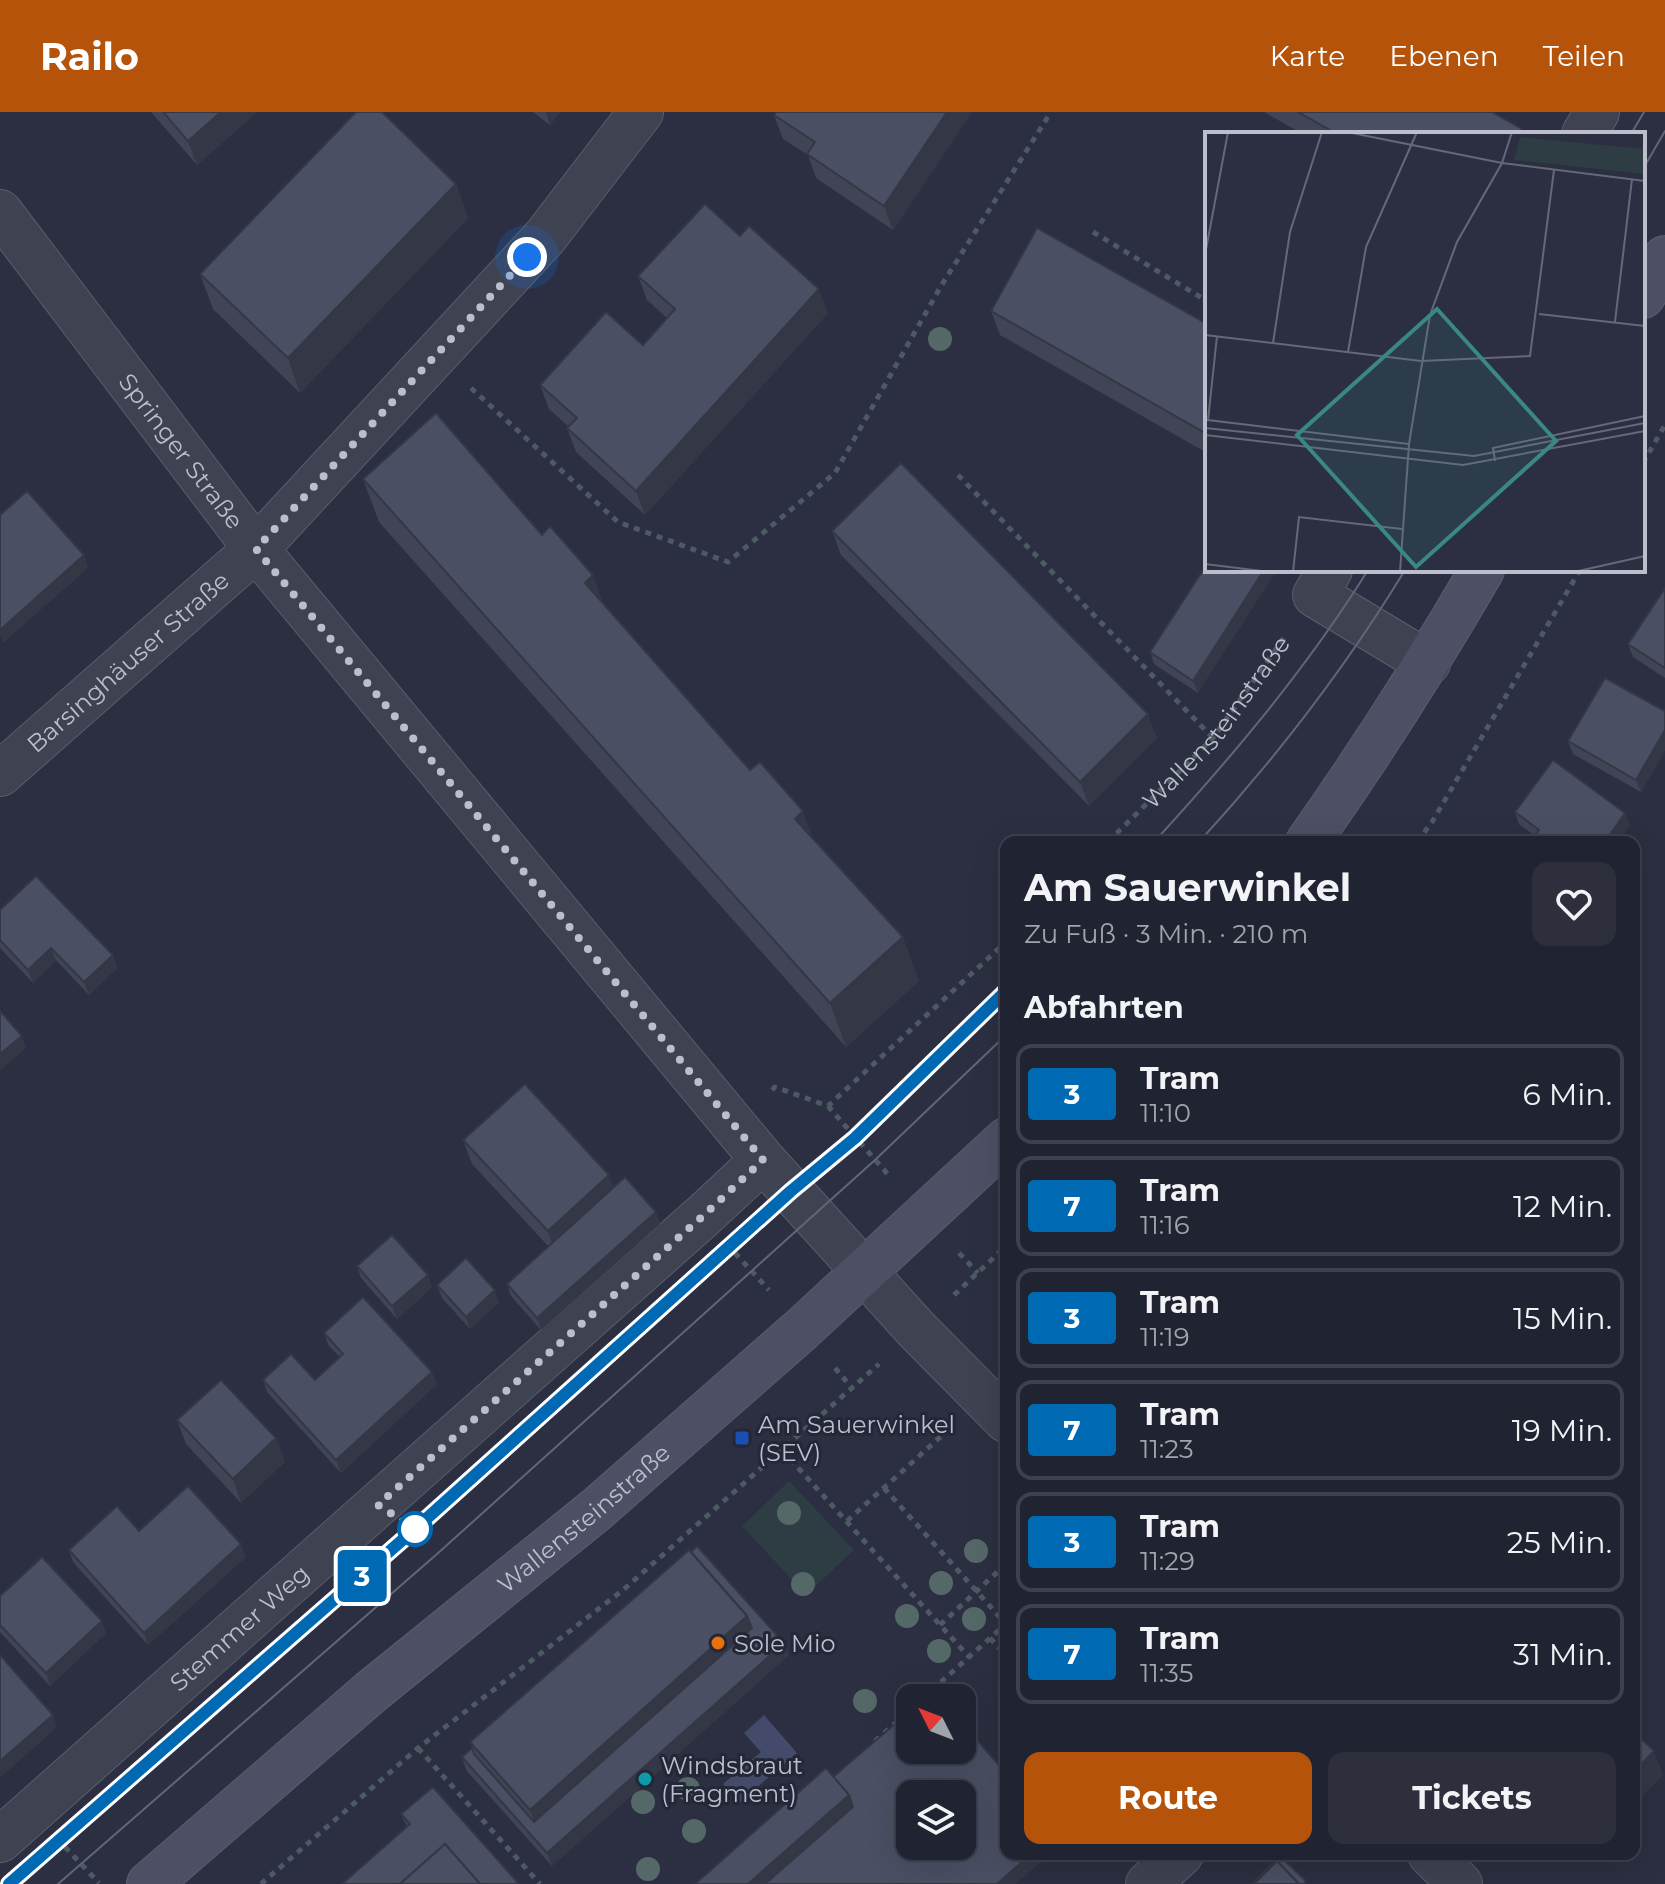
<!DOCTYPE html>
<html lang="de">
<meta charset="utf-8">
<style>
:root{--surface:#202331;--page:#2d2f3d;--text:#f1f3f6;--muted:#a2a4ab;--line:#3d404d;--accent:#b45309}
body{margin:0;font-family:Montserrat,sans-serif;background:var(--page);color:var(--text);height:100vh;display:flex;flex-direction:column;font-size:30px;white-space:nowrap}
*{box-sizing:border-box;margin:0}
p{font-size:26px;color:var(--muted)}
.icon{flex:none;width:44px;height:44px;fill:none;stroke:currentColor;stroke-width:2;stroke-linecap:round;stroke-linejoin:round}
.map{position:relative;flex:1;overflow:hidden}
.details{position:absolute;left:1000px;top:724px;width:640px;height:1024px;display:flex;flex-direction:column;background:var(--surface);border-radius:16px;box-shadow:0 8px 32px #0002,0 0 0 2px var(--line)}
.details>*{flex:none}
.badge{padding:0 16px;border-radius:6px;font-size:28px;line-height:52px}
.needle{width:52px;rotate:312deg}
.tools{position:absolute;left:896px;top:1572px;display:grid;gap:16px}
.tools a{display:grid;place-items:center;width:80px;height:80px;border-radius:16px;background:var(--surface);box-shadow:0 8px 32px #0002,0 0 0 2px var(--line);font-size:40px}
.you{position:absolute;width:40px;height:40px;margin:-20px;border:6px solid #fff;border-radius:50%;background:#1a73e8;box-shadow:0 0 0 12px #1a73e833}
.map>.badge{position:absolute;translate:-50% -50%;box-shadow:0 0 0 4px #fff}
h2{padding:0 24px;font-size:30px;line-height:72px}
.round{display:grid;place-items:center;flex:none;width:84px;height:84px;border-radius:16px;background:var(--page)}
.head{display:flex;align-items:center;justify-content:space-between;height:136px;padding:0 24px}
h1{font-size:38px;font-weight:700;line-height:60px}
.primary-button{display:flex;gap:16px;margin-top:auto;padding:16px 24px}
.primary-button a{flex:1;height:92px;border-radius:16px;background:var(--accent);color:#fff;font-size:32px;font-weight:700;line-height:92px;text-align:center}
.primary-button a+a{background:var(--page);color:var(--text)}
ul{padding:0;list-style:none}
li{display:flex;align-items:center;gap:24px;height:100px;margin:0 16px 12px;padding:0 8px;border:4px solid var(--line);border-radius:16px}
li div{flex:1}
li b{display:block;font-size:30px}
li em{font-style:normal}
li .badge{min-width:88px;font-weight:700;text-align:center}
header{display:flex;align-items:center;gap:48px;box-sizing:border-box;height:112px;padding:0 40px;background:var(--accent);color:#fff}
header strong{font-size:38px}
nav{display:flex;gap:44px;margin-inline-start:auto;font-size:28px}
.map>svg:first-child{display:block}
.green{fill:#2e3d43}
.water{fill:#444b6a}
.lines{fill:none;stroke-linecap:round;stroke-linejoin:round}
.street-casing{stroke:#5a5d6b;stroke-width:46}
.secondary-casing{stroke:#5a5d6b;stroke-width:46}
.path{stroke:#4d5a61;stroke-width:5;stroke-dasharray:6 6;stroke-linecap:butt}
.street{stroke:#3f4251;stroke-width:44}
.secondary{stroke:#4d5064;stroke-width:44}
.tram{stroke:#616577;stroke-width:2}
.tree{fill:#546967}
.wall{fill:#404455}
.shaded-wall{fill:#343745}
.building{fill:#4a4f63;stroke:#343745;stroke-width:2;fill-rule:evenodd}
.line-casing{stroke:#fff;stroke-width:18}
.line{stroke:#0069b4;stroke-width:12}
.walk{stroke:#bcbecb;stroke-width:8;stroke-dasharray:0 14.4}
.transit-dot{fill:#1a4fb4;stroke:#232737;stroke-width:3}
.stop-dot{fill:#fff;stroke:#0069b4;stroke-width:4}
.food-dot{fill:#e8710a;stroke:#232737;stroke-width:3}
.culture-dot{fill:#0f9aa8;stroke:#232737;stroke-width:3}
.labels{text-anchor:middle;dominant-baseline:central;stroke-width:6;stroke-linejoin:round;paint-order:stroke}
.street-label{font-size:24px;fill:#bcbecb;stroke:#232737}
.poi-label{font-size:24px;fill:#bcbecb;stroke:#232737;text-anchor:start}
.inset-road{fill:none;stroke:#656878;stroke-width:2}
.view{fill:#3a8885;fill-opacity:0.15;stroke:#3a8885;stroke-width:4}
.inset-edge{fill:none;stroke:#bcbecb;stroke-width:4}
</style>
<header>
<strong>Railo</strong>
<nav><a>Karte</a><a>Ebenen</a><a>Teilen</a></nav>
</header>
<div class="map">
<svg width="1665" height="1772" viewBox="0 0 1665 1772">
<rect width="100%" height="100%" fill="#2b2f41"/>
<polygon class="green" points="789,1369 854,1438 806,1483 742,1414"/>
<polygon class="water" points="764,1603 797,1641 740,1690 723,1672 761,1640 744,1621"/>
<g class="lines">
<defs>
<g id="street">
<polyline points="1584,22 1597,0"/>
<path id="s2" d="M0,100L256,437L763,1048L917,1218L1006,1308"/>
<polyline points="1330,458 1315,483 1428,551"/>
<path id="s3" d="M0,662L256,437L545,125L641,0"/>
<path id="s4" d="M0,1728L704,1103L763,1048"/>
<polyline points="1430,1742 1460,1772"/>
<polyline points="1148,1772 1181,1742"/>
</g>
<g id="secondary">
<polyline points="1643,184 1665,146"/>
<path d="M1308,730C1370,642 1428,551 1482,458"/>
<path id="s5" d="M149,1772L372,1579L597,1397L802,1217L1006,1028"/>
</g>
</defs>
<use href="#street" class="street-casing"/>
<use href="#secondary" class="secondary-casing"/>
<g class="path">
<polyline points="1093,120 1207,189"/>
<polyline points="471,276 618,410 728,450 835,361 941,174 1051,0"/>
<polyline points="1643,351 1665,313"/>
<polyline points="958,363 1213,626"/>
<path id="s1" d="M1108,730L1213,626L1286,523"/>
<polyline points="1417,730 1432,710 1580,458"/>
<polyline points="772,978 775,975 828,994 1006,830"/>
<polyline points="828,994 891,1066"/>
<polyline points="735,1141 769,1178"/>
<polyline points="959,1141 978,1161"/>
<polyline points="954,1183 1006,1134"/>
<polyline points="835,1256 853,1277"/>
<polyline points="782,1338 969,1545"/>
<polyline points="884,1376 1006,1512 923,1586"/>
<polyline points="847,1409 948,1318"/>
<polyline points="940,1513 1006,1452"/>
<polyline points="990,1526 999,1536"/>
<polyline points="875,1629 910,1598"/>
<polyline points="418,1636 540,1772"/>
<polyline points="65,1735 99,1771"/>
<polyline points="261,1772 418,1636 623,1478 879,1252"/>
</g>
<use href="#street" class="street"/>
<use href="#secondary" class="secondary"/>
<g class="tram">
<polyline points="1631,22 1644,0"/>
<polyline points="1643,57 1665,19"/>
<path d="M1154,730C1232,645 1307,556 1368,458"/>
<path d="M1199,730C1276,646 1346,555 1405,458"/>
<polyline points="9,1772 415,1417 791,1079 855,1026 1006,879"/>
<polyline points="58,1772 437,1442 875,1048 1006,923"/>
</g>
</g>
<g class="tree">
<circle cx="940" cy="227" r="12"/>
<circle cx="789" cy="1401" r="12"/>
<circle cx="976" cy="1439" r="12"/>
<circle cx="941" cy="1471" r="12"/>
<circle cx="803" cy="1472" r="12"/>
<circle cx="907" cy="1504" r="12"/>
<circle cx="974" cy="1507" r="12"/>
<circle cx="939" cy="1539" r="12"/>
<circle cx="865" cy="1589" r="12"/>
<circle cx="688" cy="1677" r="12"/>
<circle cx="643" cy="1690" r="12"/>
<circle cx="694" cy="1719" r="12"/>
<circle cx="648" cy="1757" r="12"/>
</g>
<g class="wall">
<polygon points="151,0 257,0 197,53"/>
<polygon points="533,0 560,0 550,13"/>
<polygon points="776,0 972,0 893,118 816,66 808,43 783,27 774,3"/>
<polygon points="1264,0 1492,0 1524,22 1303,22"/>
<polygon points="456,72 468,106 300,281 213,197 200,162"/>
<polygon points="638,164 828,201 645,403 576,340 567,316 569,315 549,297 540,273 643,233 667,206 647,188"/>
<polygon points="991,199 1207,212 1207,341 1000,223"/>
<polygon points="363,367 604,493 750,658 919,869 846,935 379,410"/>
<polygon points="832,419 1157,626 1089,694 841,443"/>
<polygon points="1207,452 1198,581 1154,552 1150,540"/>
<polygon points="1665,476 1665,566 1633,545 1628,532"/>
<polygon points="1665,599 1665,638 1641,680 1573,642 1568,629"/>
<polygon points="1515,700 1630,713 1618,730 1530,730 1535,724 1519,712"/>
<polygon points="0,798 117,856 89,883 56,848 33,871 0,836"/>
<polygon points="463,1028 614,1075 656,1100 660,1112 541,1218 511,1184 507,1172 548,1134 472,1052"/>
<polygon points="357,1154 432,1175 397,1207 361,1166"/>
<polygon points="437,1173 499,1190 470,1217 442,1186"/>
<polygon points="324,1221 437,1272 341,1361 267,1280 263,1268 315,1268 340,1245 329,1234"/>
<polygon points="177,1308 276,1326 285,1350 241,1391 186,1332"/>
<polygon points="139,1419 246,1445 148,1533 73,1450 69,1438"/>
<polygon points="0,1484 106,1521 50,1574 0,1520"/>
<polygon points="784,1531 789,1543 552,1754 466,1658 462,1645 472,1636 470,1630"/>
<polygon points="401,1702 519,1772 407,1715"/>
</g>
<g class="shaded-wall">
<polygon points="221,0 257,0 197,53 188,29"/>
<polygon points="546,0 560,0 550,13"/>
<polygon points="947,0 972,0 893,118 884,94"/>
<polygon points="456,72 468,106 300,281 288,246"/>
<polygon points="819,177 828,201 645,403 636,379"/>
<polygon points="84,443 88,456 3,531 0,523 0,518"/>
<polygon points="1264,458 1277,458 1198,581 1193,569"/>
<polygon points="593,463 609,507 585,471"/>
<polygon points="1148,602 1157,626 1089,694 1080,670"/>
<polygon points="1665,618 1665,638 1641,680 1636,668"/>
<polygon points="803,699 819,743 795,707"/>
<polygon points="1625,701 1630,713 1618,730 1605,730"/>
<polygon points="903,825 919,869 846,935 830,891"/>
<polygon points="51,836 56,848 33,871 28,858"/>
<polygon points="113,843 117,856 89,883 84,870"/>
<polygon points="22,924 26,936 0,959 0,942"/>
<polygon points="609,1063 618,1087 556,1143 548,1119"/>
<polygon points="656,1100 660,1112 541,1218 537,1206"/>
<polygon points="428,1163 432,1175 397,1207 392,1194"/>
<polygon points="495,1178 499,1190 470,1217 466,1205"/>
<polygon points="432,1260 437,1272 341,1361 336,1348"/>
<polygon points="276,1326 285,1350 241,1391 233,1367"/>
<polygon points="241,1432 246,1445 148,1533 144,1521"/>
<polygon points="747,1504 756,1528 538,1722 530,1698"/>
<polygon points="102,1509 106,1521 50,1574 46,1561"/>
<polygon points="784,1531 789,1543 552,1754 547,1741"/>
<polygon points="53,1603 57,1615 0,1666 0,1649"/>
<polygon points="1654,1639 1663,1663 1634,1693 1634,1660"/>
<polygon points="849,1683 857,1707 784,1772 748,1772"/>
<polygon points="1031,1742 1050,1742 1016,1772 997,1772"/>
</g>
<g class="building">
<polygon points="163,0 221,0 188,29"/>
<polygon points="356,0 382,0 456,72 288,246 200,162"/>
<polygon points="776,0 947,0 884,94 807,42 815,30 774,3"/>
<polygon points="1298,0 1492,0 1522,17 1519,22 1337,22"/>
<polygon points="705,92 740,124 749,114 819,177 636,379 567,316 577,306 540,273 606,200 643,233 675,197 638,164"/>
<polygon points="1037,116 1207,212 1207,322 991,199"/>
<polygon points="436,301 542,423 550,414 593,463 585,471 750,658 760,650 803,699 795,707 903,825 830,891 363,367"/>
<polygon points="901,351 1148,602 1080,670 832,419"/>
<polygon points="27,379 84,443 0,518 0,403"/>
<polygon points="1207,452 1207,458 1264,458 1193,569 1150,540"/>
<polygon points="1665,476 1665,556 1628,532"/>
<polygon points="1605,566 1665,599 1665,618 1636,668 1568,629"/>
<polygon points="1553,648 1625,701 1605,730 1530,730 1539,718 1515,700"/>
<polygon points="1505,723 1515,730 1500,730"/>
<polygon points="36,764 113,843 84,870 51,836 28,858 0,828 0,798"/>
<polygon points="0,899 22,924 0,942"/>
<polygon points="525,972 609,1063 548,1119 463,1028"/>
<polygon points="625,1065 656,1100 537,1206 507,1172"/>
<polygon points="392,1123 428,1163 392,1194 357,1154"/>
<polygon points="466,1146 495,1178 466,1205 437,1173"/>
<polygon points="363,1185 432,1260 336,1348 263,1268 291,1242 315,1268 343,1242 324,1221"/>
<polygon points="221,1268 276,1326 233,1367 177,1308"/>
<polygon points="188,1374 241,1432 144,1521 69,1438 117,1394 139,1419"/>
<polygon points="697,1434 784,1531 547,1741 462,1645 472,1636 474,1642 534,1710 752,1516 747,1504 691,1440"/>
<polygon points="689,1438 747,1504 530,1698 470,1630"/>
<polygon points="42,1445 102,1509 46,1561 0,1513 0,1484"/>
<polygon points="0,1543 53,1603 0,1649"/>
<polygon points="934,1579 940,1586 926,1586"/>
<path d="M910,1599V1638H962V1611L1006,1661V1742H1031L997,1772H765L853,1695L849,1683L833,1665ZM910,1682H962V1734H910Z"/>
<polygon points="1634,1620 1654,1639 1634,1660"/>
<polygon points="826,1656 849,1683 748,1772 695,1772"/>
<polygon points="433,1675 519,1772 480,1772 445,1732 400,1772 342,1772 410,1712 401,1702"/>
<polygon points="445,1732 480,1772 400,1772"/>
<polygon points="1280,1744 1306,1769 1304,1772 1299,1772 1277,1749 1254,1772 1252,1772"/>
<polygon points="1277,1749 1299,1772 1254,1772"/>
</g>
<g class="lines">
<defs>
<polyline id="line" points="9,1772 415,1417 791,1079 855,1026 1006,879"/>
</defs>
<use href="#line" class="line-casing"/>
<use href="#line" class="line"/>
<polyline class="walk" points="415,1417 378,1393 704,1103 763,1048 256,437 527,145"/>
</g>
<rect class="transit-dot" x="734" y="1318" width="16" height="16" rx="4"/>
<circle class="stop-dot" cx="415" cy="1417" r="16"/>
<circle class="food-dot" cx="718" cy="1531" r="8"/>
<circle class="culture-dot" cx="645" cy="1667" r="8"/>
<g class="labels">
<g class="street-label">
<text stroke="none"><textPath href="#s2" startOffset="300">Springer Straße</textPath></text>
<text stroke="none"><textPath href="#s3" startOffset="170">Barsinghäuser Straße</textPath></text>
<text stroke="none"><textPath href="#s1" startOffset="162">Wallensteinstraße</textPath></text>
<text stroke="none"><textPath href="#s5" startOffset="568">Wallensteinstraße</textPath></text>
<text stroke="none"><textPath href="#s4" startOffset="320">Stemmer Weg</textPath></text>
</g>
<g class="poi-label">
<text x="758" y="1312">Am Sauerwinkel<tspan x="758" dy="28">(SEV)</tspan></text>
<text x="734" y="1531">Sole Mio</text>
<text x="661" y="1653">Windsbraut<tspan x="661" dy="28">(Fragment)</tspan></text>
</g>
</g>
<g transform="translate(1205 20)">
<rect width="440" height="440" fill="#2b2f41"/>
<path d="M315,5L440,17V42L309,28Z" fill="#2e3d43"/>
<path class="inset-road" d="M142,0L297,31L440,49M0,123L23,0M334,182L440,194M410,190L427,47M0,203L216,229L325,224L349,38M12,204L3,288L204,312M68,211L85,100L117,0M143,220L161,115L212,0M0,296L269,324L440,291M0,303L258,333L440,299M290,329L288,316L440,284M0,432L65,440M88,440L94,385L197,397M195,440L204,312L225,183L252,110L297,31L307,0M369,440L440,424"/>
<path class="view" d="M232,177L351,309L211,435L92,303Z"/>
<rect width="440" height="440" class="inset-edge"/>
</g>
</svg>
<div class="tools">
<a><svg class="needle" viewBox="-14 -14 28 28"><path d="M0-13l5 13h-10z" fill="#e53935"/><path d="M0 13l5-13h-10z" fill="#a2a4ab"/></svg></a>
<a><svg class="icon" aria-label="layers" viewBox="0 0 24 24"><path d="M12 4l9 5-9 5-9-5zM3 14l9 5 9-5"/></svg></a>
</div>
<div class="you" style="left:527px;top:145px"></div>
<b class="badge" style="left:362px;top:1464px;background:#0069b4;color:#fff">3</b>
<section class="details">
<div class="head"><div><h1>Am Sauerwinkel</h1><p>Zu Fuß · 3 Min. · 210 m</p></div><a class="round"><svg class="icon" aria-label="heart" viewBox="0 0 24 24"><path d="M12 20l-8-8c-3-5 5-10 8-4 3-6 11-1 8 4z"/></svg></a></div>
<h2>Abfahrten</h2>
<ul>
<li><span class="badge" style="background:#0069b4;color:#fff">3</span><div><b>Tram</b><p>11:10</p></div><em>6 Min.</em></li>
<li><span class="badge" style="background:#0069b4;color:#fff">7</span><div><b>Tram</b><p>11:16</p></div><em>12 Min.</em></li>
<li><span class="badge" style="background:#0069b4;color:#fff">3</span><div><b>Tram</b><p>11:19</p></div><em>15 Min.</em></li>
<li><span class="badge" style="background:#0069b4;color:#fff">7</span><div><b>Tram</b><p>11:23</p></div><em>19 Min.</em></li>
<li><span class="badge" style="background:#0069b4;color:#fff">3</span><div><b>Tram</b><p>11:29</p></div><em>25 Min.</em></li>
<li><span class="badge" style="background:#0069b4;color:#fff">7</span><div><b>Tram</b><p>11:35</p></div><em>31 Min.</em></li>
</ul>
<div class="primary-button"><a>Route</a><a>Tickets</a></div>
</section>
</div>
